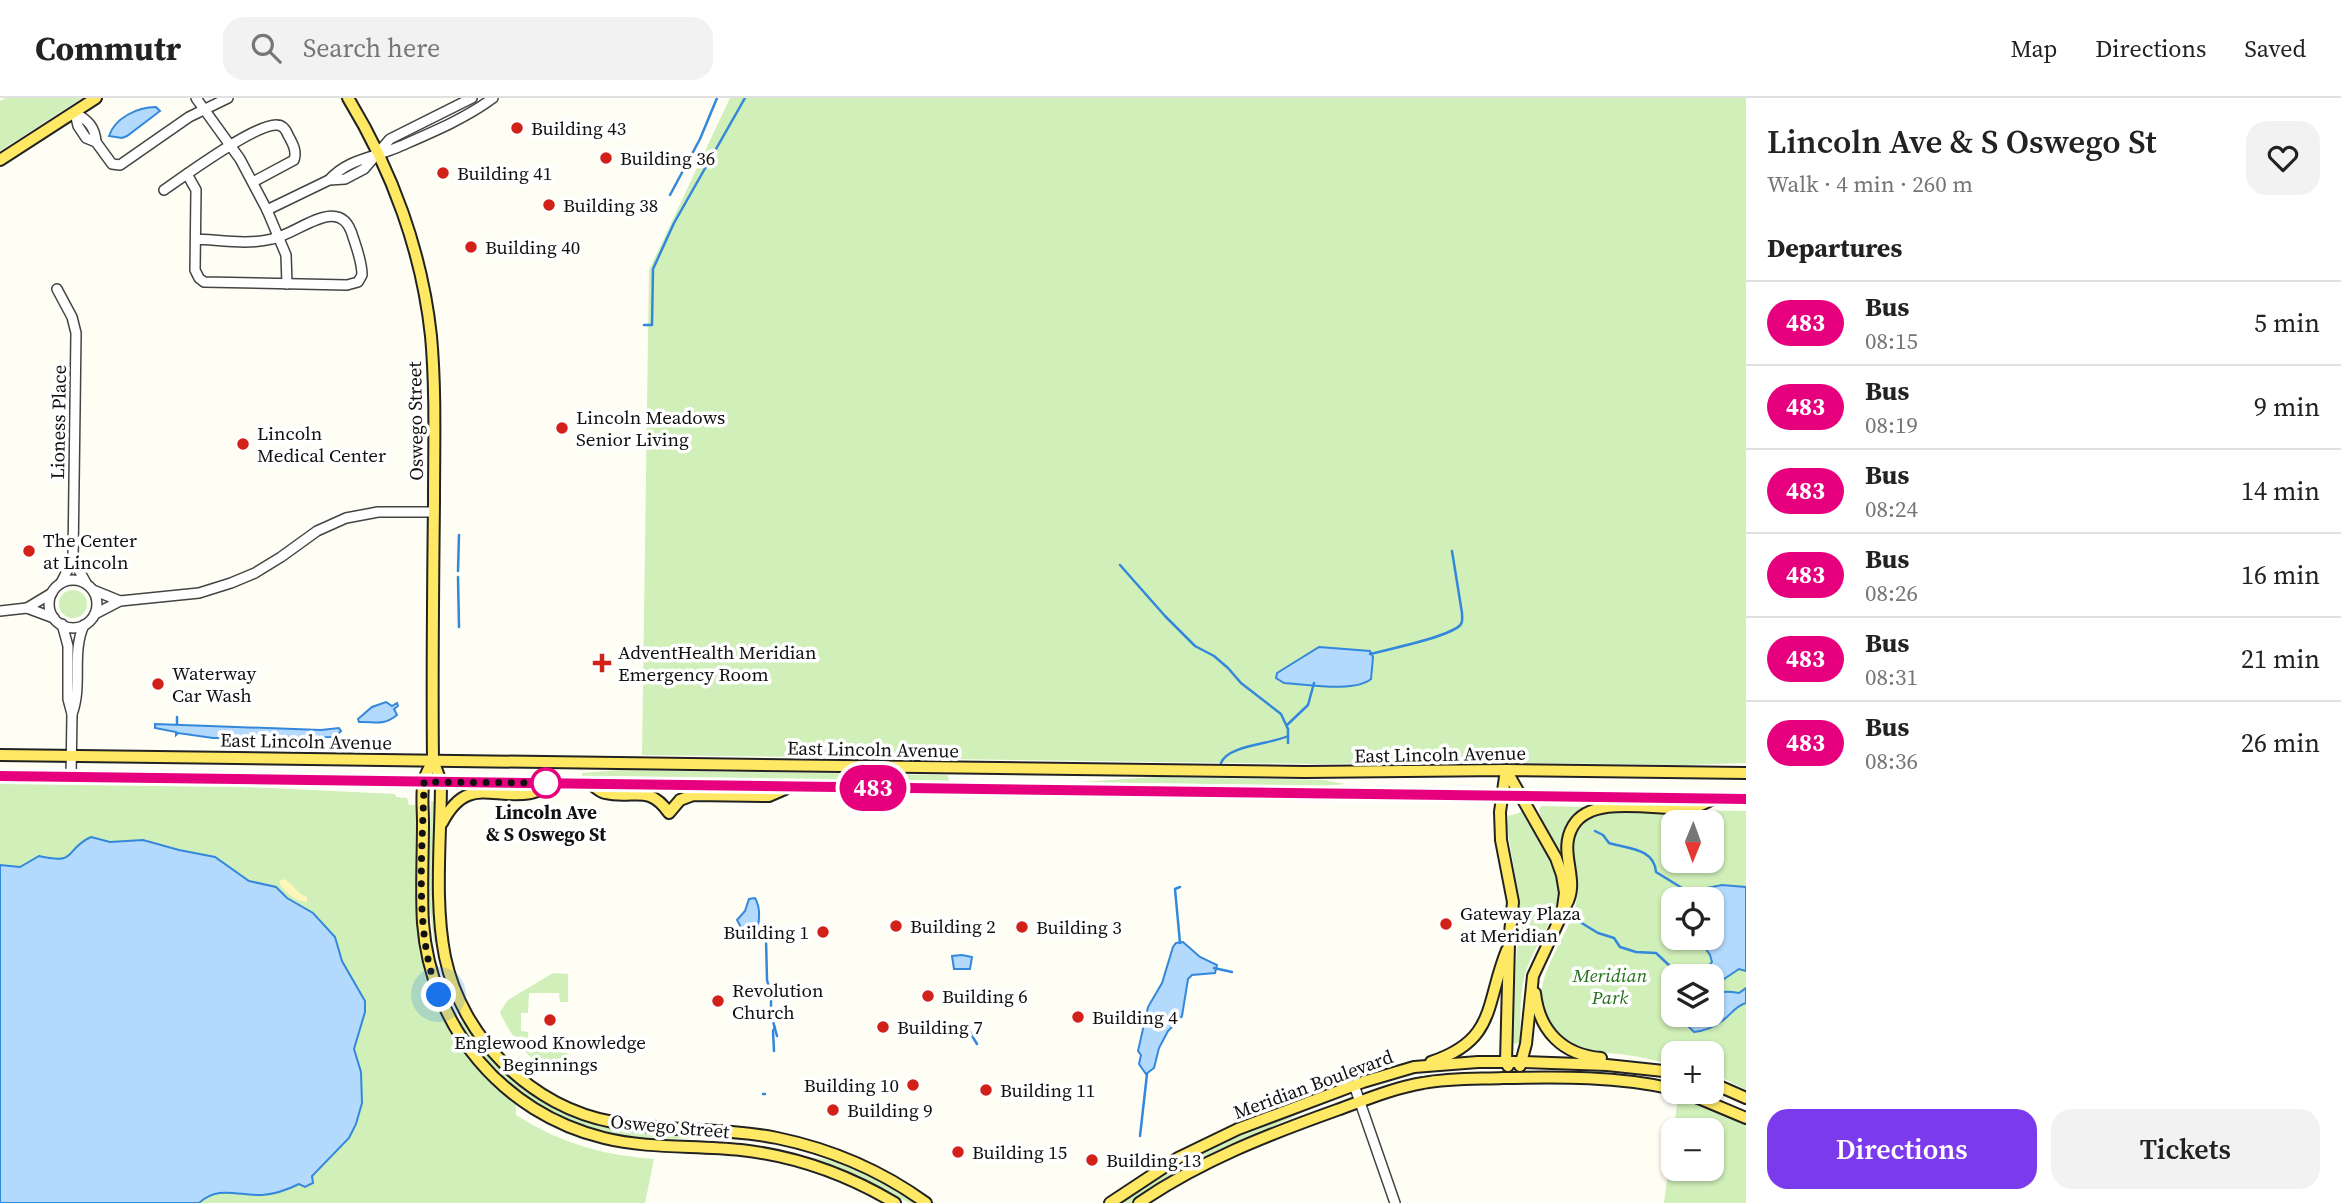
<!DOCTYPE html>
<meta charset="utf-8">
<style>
:root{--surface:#fff;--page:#f2f2f2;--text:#222;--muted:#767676;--line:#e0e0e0;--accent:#7c3aed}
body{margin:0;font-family:"Source Serif 4",serif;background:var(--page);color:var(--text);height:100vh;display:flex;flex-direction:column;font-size:26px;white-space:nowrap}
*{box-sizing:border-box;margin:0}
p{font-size:23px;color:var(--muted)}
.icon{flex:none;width:38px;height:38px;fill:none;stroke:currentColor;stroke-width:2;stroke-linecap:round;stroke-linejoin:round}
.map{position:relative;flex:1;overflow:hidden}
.sheet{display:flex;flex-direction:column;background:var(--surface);width:595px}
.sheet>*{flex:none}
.badge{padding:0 14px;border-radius:23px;font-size:24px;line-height:46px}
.needle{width:46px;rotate:181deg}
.tools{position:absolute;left:1661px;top:712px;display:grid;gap:14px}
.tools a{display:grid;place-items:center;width:63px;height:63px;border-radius:14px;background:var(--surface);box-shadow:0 2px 5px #0004;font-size:35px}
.you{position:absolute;width:35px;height:35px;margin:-18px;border:5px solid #fff;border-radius:50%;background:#1a73e8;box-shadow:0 0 0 10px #1a73e833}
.map>.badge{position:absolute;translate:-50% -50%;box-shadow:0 0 0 4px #fff}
h2{padding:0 21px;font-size:26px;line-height:63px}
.round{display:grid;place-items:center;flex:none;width:74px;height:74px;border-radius:21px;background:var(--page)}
.overview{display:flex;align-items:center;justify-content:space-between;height:119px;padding:0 21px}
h1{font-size:33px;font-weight:600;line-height:52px}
.cta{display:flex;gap:14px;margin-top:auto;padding:14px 21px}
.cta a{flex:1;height:80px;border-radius:21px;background:var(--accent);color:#fff;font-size:28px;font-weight:600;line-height:80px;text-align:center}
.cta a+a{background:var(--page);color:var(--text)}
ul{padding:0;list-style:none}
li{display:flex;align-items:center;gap:21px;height:84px;padding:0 21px;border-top:2px solid var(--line)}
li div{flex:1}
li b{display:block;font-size:26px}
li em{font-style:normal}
li .badge{min-width:77px;font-weight:700;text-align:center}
header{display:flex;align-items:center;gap:42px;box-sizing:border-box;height:98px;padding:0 35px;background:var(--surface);border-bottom:2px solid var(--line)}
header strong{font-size:33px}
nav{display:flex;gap:38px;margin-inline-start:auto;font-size:24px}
.search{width:490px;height:63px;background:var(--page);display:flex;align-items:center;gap:18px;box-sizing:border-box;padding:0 24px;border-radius:21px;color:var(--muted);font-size:26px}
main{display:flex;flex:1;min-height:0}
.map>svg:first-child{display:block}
.green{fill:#d0efb9;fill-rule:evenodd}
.sand{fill:#fff6bc}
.water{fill:#b3dafc;stroke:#3388db;stroke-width:2}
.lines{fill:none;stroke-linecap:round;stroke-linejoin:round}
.stream{stroke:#3388db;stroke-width:2.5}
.minor-casing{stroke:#444;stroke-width:12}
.major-casing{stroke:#222;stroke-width:14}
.minor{stroke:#fff;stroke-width:9}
.major{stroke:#ffe864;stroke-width:10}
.line-casing{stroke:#fff;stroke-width:16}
.line{stroke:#e6007e;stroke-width:10}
.walk{stroke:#111;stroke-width:7;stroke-dasharray:0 12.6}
.poi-dot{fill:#d12119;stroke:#fff;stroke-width:2.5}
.stop-dot{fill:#fff;stroke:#e6007e;stroke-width:3.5}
.labels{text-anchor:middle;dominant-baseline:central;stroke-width:7;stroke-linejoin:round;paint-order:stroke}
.poi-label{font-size:19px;fill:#111;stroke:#fff;text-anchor:start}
.street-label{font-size:19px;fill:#111;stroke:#fff}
.stop-label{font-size:19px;font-weight:bold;fill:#111;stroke:#fff}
.park-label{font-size:19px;font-style:italic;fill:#237119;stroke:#fff}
</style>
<header>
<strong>Commutr</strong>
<div class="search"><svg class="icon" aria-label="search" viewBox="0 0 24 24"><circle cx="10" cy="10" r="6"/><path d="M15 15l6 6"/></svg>Search here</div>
<nav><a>Map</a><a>Directions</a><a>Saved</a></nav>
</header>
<main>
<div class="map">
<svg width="1746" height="1105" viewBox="0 0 1746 1105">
<rect width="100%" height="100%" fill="#fffef4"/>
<g class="green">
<polygon points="6,0 82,0 0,53 0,3"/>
<polygon points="730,0 1746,0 1746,665 1687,667 1465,664 1319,666 642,657 649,172"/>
<circle cx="73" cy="506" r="14"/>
<polygon points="619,672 942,677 947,677 950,683 582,678 582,675"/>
<polygon points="1155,679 1324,682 1345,686 1325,688 1081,684"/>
<path d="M0,685L249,689L395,696L396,699L407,700L409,707H419C418,835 407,916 516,1005V1017C560,1045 602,1057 654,1061L645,1105H0Z"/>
<polygon points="431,703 436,704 438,844 434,844 428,794"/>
<polygon points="1541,708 1585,709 1572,721 1562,756 1538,722 1541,720 1539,712"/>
<path d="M1606,711L1746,713V992L1723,980L1721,983L1712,979V956H1673V967C1657,963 1642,959 1626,957C1601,953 1574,956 1556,935C1516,889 1570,846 1577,800C1580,780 1568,761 1572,742C1576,724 1591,719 1606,711ZM1673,724H1712V763H1673ZM1673,802H1712V840H1673ZM1673,878H1712V917H1673Z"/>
<path d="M1522,714C1532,735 1552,754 1557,776C1565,812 1537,841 1526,873C1519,894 1521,921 1520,944L1516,946L1512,944V933L1520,806L1507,729L1508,718Z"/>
<path d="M553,875L568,876V904H560L559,895H529L528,915H521V933L528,934L529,948L559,949V940H568L567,968H540C523,953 509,935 500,914L508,902Z"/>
<path d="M461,922C471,930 476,942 484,952C494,963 504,973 515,983C576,1037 658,1035 735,1039L746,1042C734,1043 721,1040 709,1040C676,1040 644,1043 612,1037C554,1025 483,980 460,925Z"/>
<polygon points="1678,998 1725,1015 1746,1025 1746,1105 1664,1105 1673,1036 1673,1071 1712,1071 1712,1032 1674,1032"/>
<polygon points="1302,1011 1303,1014 1184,1071 1131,1105 1118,1105 1165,1074 1210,1049"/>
<path d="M815,1060C852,1062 887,1086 918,1105H910L813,1063Z"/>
</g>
<path class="sand" d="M284,781C293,786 297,796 307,799V804C296,803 282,793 279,783Z"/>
<g class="water">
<path d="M156,9L160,13L127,38L122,40L109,38C115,20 137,9 156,9Z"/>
<path d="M1319,549L1370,553L1373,559L1371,581C1354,595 1306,586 1284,585L1276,580L1277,575Z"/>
<path d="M386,604L392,608L397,605L398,608L394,611L397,617C382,629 375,623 359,624L358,621L372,609Z"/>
<polygon points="155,626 321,632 339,630 341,633 335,639 213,640 178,635 176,637 176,634 155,630"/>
<path d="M91,739L110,744L143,742L179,752L215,759L249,783L276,789L287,800L313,815L335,839L342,863L365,903V914L354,951L361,974L362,1005L356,1026L349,1040L312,1078L313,1085L305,1089L299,1086C287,1092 276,1096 262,1097C239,1098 218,1087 199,1105H0V767L20,769L39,758C79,767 63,752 91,739Z"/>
<path d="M1722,787L1746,789V873L1739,871L1721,883L1712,876L1700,878H1673V915C1657,904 1669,886 1670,870L1675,868C1687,873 1703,876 1712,864L1710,857L1698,840H1712V802L1688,801L1707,790Z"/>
<path d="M755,800C761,810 760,825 755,837L750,839L744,835L737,822L745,813L749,801Z"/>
<polygon points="1183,844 1200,859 1217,867 1215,875 1192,877 1188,881 1182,918 1168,933 1159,950 1154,970 1146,976 1139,966 1141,957 1138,953 1148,909 1162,885 1173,849 1176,845"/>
<polygon points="962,857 972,859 970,871 954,871 952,858"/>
<path d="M1746,890V905C1734,909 1732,916 1722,923C1714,929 1703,933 1694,934L1677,917H1712C1712,894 1717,891 1739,895Z"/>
</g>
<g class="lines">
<g class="stream">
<polyline points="670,97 700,41 717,0"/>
<polyline points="644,227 652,227 653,171 674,125 745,0"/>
<polyline points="1120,467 1165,518 1195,548 1214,558 1228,570 1241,585 1281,616 1288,631 1288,645"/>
<polyline points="458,473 459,437"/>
<polyline points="458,479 459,529"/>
<path d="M1370,556C1386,552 1454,538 1461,526C1463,523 1462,519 1462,515L1452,453"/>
<polyline points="177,619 177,626"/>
<polyline points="1287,627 1308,607 1314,585"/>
<path d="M1221,665C1228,647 1272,646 1288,638"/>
<path d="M1595,733L1603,737L1609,745C1628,751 1654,750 1656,774L1682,790L1688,802"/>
<polyline points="1180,789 1175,791 1180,845"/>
<polyline points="1580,824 1598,835 1614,840 1620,849 1636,854 1656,855 1672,870"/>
<polyline points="763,836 766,841 767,882 771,897 771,916 777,938"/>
<polyline points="1214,870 1232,874"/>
<polyline points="966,928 977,946"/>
<polyline points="774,953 773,933 775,929"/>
<polyline points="763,996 765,996"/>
<polyline points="1140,1038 1147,976"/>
</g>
<defs>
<g id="minor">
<polyline points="196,0 240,61 267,112 286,157 287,186"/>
<polyline points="75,15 78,28 86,40 96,44 112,66 120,67 189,19 228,0"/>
<path d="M75,15C88,22 95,29 96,44"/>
<path d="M187,76L196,92L195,172L199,180L204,184L347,187L358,184L362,177C362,164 357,151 353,139C341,94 300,135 272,141C249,147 220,142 196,141"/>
<path d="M329,82C348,61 372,60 396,50C428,36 465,21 493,0"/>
<path d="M164,92C183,79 256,25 277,27C283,27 286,32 288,37C293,46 297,53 294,62L253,84"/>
<polyline points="267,112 329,82 345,81 364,71 390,41 472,0"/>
<polyline points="57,191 72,219 76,235 73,461 61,485"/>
<polyline points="73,461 86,485"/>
<circle cx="73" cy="506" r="24"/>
<polyline points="93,492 120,503 199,495 231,485 255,475 281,459 317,433 346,420 378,414 434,414"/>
<polyline points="27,510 52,495"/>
<polyline points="0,513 27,510 54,520"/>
<polyline points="95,516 120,503"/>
<polyline points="62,526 68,548 68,601 72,616 71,679"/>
<path d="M72,616C83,587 71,555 84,527"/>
<polyline points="1354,987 1395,1105"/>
</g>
<g id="major">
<path d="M348,0C392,72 422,154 431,238C436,293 434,348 434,403C433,489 432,576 433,662L441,684C441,740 434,804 445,859C462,940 531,1009 613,1024C667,1034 722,1029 777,1040C830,1051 882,1073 926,1105"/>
<polyline points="0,62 96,0"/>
<polyline points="0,657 1305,674 1506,672 1746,675"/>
<path d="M433,662C430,669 426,675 424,682C421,694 423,711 423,724C423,758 421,792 423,825C431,929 502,1015 604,1040C648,1051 696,1047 741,1052C795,1058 848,1077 895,1105"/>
<polyline points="1506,672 1556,760 1562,777 1565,795 1562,816 1533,878 1526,946 1520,968"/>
<polyline points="1506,672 1500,714 1501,742 1513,804 1509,846 1506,964 1508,968"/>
<polyline points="0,678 1746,701"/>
<path d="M591,686C595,689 600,694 605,695C634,702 648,685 669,715L680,702L693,697L769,698L785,691"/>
<path d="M442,725C467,677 491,702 531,695C536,694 542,691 547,689"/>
<path d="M1566,807C1581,781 1557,755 1573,728C1592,695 1658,713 1691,710C1698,709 1705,705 1711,702"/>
<path d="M1535,895C1539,933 1563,957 1601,960"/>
<path d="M1431,964C1497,942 1485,906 1507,852"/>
<polyline points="1712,985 1746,1000"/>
<polyline points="1684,994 1746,1020"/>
<polyline points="1110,1105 1178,1060 1238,1031 1363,984 1414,969 1478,964 1522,964 1607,967 1673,974"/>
<path d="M1139,1105C1200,1063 1267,1037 1337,1012C1365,1002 1393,990 1423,985C1449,980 1477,981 1503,980C1559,979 1618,978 1673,991"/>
</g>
</defs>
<use href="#minor" class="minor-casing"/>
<use href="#major" class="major-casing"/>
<use href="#minor" class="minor"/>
<use href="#major" class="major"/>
</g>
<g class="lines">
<defs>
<polyline id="line" points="0,678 1746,701"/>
</defs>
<use href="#line" class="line-casing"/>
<use href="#line" class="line"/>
<path class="walk" d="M439,897C413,836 423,750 424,684L546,685"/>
</g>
<g class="poi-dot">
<circle cx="517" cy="30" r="7"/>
<circle cx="606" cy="60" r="7"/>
<circle cx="443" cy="75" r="7"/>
<circle cx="549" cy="107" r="7"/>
<circle cx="471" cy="149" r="7"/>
<circle cx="562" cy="330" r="7"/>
<circle cx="243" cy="346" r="7"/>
<circle cx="29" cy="453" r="7"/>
<path d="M598.5 554.5h7v7h7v7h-7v7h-7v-7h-7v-7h7z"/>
<circle cx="158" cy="586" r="7"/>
<circle cx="1446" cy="826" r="7"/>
<circle cx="896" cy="828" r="7"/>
<circle cx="1022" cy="829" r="7"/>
<circle cx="823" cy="834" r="7"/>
<circle cx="928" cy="898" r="7"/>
<circle cx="718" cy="903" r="7"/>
<circle cx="1078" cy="919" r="7"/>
<circle cx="550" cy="922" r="7"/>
<circle cx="883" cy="929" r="7"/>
<circle cx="913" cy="987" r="7"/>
<circle cx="986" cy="992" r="7"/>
<circle cx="833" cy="1012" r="7"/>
<circle cx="958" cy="1054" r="7"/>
<circle cx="1092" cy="1062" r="7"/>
</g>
<circle class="stop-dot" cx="546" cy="685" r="14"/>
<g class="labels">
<g class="poi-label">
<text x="531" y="30">Building 43</text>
<text x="620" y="60">Building 36</text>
<text x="457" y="75">Building 41</text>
<text x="563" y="107">Building 38</text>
<text x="485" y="149">Building 40</text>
<text x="576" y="319">Lincoln Meadows<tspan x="576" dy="22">Senior Living</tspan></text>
<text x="257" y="335">Lincoln<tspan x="257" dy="22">Medical Center</tspan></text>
<text x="43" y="442">The Center<tspan x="43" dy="22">at Lincoln</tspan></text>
<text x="618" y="554">AdventHealth Meridian<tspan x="618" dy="22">Emergency Room</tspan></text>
<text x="172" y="575">Waterway<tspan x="172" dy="22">Car Wash</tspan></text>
<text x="1460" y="815">Gateway Plaza<tspan x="1460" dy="22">at Meridian</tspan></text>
<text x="910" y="828">Building 2</text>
<text x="1036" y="829">Building 3</text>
<text x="809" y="834" text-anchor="end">Building 1</text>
<text x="732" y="892">Revolution<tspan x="732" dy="22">Church</tspan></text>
<text x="942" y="898">Building 6</text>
<text x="1092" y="919">Building 4</text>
<text x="897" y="929">Building 7</text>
<text x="550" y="944" text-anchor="middle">Englewood Knowledge<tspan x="550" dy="22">Beginnings</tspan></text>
<text x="899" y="987" text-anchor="end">Building 10</text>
<text x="1000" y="992">Building 11</text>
<text x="847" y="1012">Building 9</text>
<text x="972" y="1054">Building 15</text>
<text x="1106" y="1062">Building 13</text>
</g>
<g class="street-label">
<text transform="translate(415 323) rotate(-91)">Oswego Street</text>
<text transform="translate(58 324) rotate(-89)">Lioness Place</text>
<text transform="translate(306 643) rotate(1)">East Lincoln Avenue</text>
<text transform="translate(873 651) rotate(1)">East Lincoln Avenue</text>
<text transform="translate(1440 656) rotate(-1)">East Lincoln Avenue</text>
<text transform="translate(1313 986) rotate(-20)">Meridian Boulevard</text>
<text transform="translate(670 1028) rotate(5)">Oswego Street</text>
</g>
<g class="stop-label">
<text x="546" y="714">Lincoln Ave<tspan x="546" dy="22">&amp; S Oswego St</tspan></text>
</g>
<g class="park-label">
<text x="1610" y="877">Meridian<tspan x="1610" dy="22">Park</tspan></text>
</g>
</g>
</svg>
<div class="tools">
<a><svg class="needle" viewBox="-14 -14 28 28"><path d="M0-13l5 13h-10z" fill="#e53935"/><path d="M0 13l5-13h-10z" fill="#767676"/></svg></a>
<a><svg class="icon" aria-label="locate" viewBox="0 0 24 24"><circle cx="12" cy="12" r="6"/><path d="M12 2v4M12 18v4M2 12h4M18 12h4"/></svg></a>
<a><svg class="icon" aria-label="layers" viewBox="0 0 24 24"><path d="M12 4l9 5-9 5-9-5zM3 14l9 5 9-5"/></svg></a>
<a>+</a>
<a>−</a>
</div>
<div class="you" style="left:439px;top:897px"></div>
<b class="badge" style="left:873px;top:690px;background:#e6007e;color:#fff">483</b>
</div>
<section class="sheet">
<div class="overview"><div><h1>Lincoln Ave &amp; S Oswego St</h1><p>Walk · 4 min · 260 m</p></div><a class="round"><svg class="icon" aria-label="heart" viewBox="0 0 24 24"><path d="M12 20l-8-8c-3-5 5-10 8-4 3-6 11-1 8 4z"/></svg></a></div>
<h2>Departures</h2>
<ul>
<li><span class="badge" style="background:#e6007e;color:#fff">483</span><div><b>Bus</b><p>08:15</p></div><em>5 min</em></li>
<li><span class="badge" style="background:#e6007e;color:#fff">483</span><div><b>Bus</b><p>08:19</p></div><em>9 min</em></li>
<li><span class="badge" style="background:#e6007e;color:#fff">483</span><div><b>Bus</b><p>08:24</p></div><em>14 min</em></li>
<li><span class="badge" style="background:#e6007e;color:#fff">483</span><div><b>Bus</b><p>08:26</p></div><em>16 min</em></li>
<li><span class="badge" style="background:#e6007e;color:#fff">483</span><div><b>Bus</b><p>08:31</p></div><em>21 min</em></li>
<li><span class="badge" style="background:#e6007e;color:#fff">483</span><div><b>Bus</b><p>08:36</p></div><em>26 min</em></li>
</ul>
<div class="cta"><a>Directions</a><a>Tickets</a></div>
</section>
</main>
